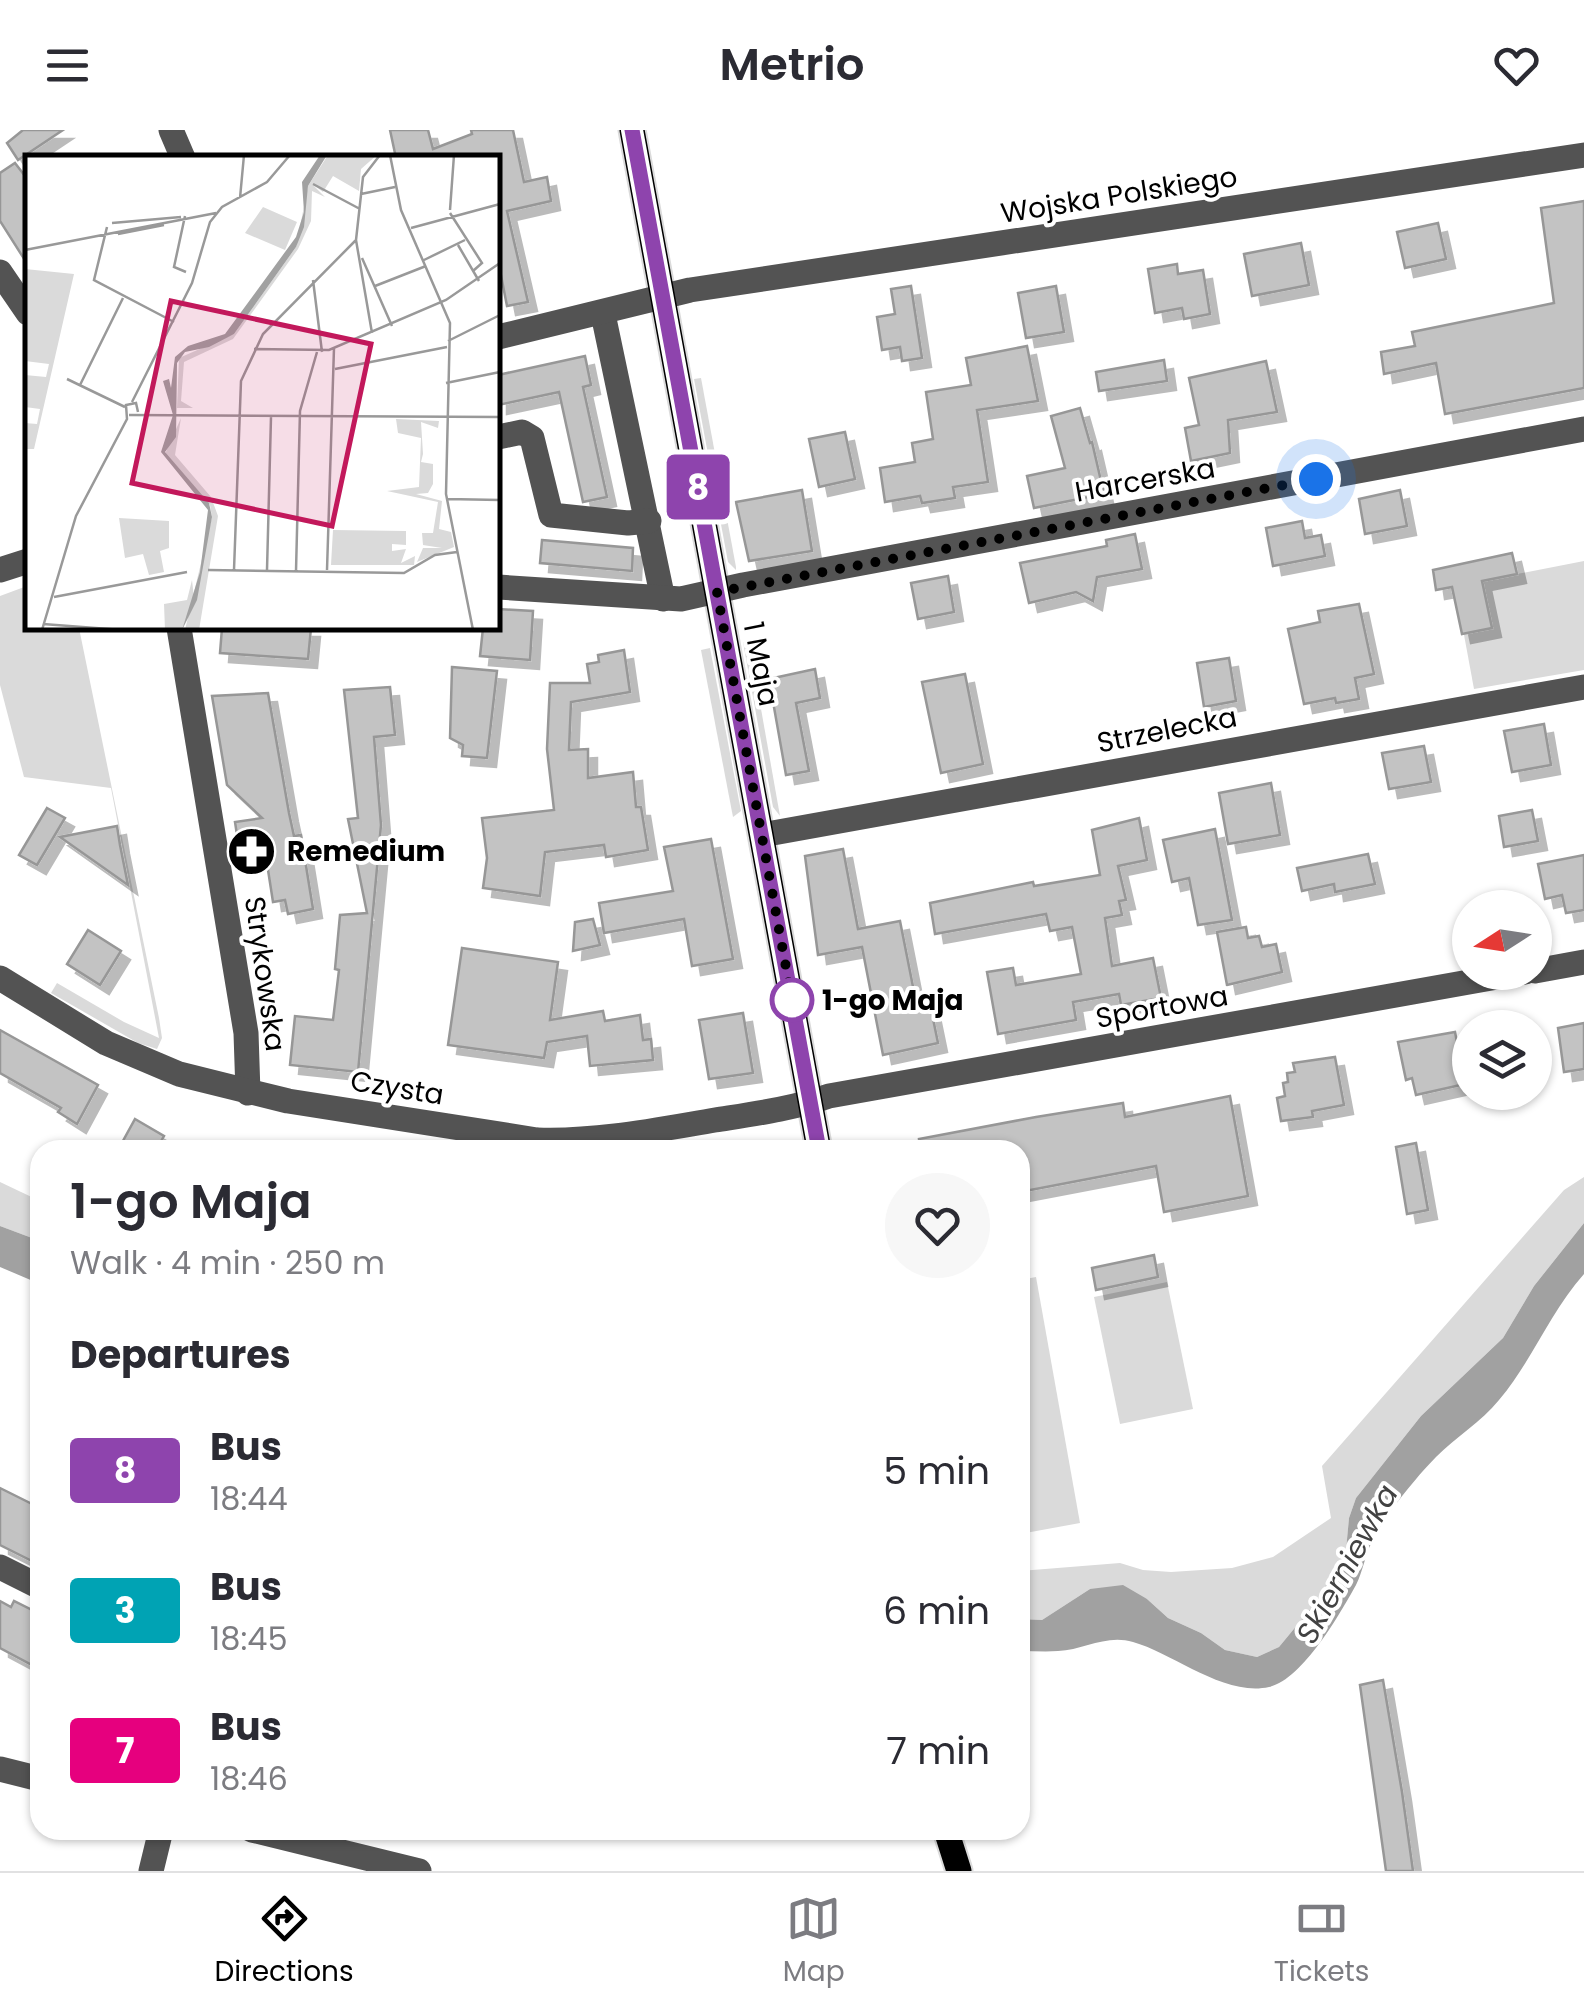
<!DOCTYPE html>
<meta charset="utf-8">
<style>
:root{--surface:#fff;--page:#f7f7f7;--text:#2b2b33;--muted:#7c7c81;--line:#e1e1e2;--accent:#000}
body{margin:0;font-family:Poppins,sans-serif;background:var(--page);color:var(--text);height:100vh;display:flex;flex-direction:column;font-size:38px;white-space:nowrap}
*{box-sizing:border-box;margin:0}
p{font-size:32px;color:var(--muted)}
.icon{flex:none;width:55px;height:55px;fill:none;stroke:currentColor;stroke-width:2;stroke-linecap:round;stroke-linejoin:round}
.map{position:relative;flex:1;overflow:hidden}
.side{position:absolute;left:30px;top:1010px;width:1000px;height:700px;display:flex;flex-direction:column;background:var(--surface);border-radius:30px;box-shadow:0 2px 8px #0004}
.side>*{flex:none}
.badge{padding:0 20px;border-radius:8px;font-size:35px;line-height:65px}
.needle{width:65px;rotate:258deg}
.controls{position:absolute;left:1452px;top:760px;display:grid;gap:20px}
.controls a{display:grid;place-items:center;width:100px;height:100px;border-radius:50%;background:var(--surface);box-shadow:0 2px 8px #0004;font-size:50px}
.you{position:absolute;width:50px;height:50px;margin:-25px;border:8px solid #fff;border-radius:50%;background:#1a73e8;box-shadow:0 0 0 15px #1a73e833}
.map>.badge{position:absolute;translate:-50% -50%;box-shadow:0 0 0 5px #fff}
h2{padding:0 40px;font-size:38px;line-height:90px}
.round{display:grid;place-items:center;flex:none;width:105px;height:105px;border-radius:52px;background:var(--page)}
.headline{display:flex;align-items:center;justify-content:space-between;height:170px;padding:0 40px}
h1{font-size:48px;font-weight:600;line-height:75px}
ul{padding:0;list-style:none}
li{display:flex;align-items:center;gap:30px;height:140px;padding:0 40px}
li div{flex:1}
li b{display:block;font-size:38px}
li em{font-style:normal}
li .badge{min-width:110px;font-weight:700;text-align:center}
header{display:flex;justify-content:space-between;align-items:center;height:130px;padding:0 40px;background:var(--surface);font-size:45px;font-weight:600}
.tab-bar{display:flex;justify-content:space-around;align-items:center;height:140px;border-top:2px solid var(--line);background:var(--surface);font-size:28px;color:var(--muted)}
.tab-bar a{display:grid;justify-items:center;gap:5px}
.tab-bar .active{color:var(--accent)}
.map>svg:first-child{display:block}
.green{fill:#dadada}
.water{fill:#a1a1a1}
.building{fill:#c3c3c3;stroke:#979797;stroke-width:2.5;filter:url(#shadow)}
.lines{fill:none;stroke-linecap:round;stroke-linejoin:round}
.major-casing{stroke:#dbdbdb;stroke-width:29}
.minor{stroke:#535353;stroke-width:25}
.major{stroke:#000;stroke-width:25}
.line-casing{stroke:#fff;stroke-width:22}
.line{stroke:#8e44ad;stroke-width:15}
.walk{stroke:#000;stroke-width:10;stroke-dasharray:0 18}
.stop-dot{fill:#fff;stroke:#8e44ad;stroke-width:5}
.labels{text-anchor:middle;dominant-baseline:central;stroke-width:8;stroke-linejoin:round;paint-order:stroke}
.street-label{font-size:28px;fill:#000;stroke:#fff}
.poi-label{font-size:28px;font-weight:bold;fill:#000;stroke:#fff;text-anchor:start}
.stop-label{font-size:28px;font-weight:bold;fill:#000;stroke:#fff;text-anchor:start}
.water-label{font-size:30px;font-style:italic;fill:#424242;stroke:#fff}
.inset-road{fill:none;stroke:#999;stroke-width:2.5}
.view{fill:#c2185b;fill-opacity:0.15;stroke:#c2185b;stroke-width:5}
.inset-edge{fill:none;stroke:#000;stroke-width:5}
</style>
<header><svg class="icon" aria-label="menu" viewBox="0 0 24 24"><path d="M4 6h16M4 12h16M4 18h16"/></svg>Metrio<svg class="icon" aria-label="heart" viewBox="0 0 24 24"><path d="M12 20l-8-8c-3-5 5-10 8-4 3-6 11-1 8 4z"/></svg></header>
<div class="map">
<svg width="1584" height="1741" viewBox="0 0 1584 1741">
<defs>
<filter id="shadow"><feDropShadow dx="9" dy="9" stdDeviation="0" flood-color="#0004"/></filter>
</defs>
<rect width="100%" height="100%" fill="#fff"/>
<g class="green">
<polygon points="701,248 736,437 736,440 728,432 694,249"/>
<polygon points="1584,431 1584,540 1474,559 1455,456"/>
<polygon points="27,456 28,498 79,498 159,888 162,908 157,919 138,913 51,863 57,853 124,892 159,908 111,658 24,647 0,555 0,466"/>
<polygon points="749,511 780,686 773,677 743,512"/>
<polygon points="710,518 741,681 733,687 701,520"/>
<polygon points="1584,1047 1584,1093 1534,1156 1503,1208 1421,1286 1356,1368 1349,1388 1346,1420 1317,1471 1279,1517 1257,1527 1225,1520 1201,1503 1168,1488 1147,1469 1090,1459 1042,1490 1020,1489 1020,1441 1120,1433 1143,1440 1171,1442 1232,1438 1273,1427 1331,1388 1322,1336 1564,1060"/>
<polygon points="0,1052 40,1071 40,1111 0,1096"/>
<polygon points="1036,1147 1080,1393 1020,1404 1020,1150"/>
<polygon points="1167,1152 1193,1279 1120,1294 1094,1167"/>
</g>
<g class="water">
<path d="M1584,1093V1144C1550,1182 1532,1231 1499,1270C1481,1292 1456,1307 1436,1327C1418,1345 1382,1389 1372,1412C1365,1425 1363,1441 1356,1455C1340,1484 1302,1550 1269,1557C1224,1567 1173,1523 1133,1512C1106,1504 1084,1520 1058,1521C1046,1522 1033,1521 1020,1521V1489L1042,1490L1090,1459L1123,1455L1147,1469L1168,1488L1201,1503L1225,1520L1257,1527L1279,1517L1317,1471L1346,1420L1349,1388L1356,1368L1421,1286L1503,1208L1534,1156Z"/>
<polygon points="0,1096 40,1111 40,1154 0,1137"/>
</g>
<g class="building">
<polygon points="23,0 63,0 18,30 7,13"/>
<polygon points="390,0 428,0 433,19 472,4 471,0 513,0 524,52 547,47 551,71 507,81 528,172 507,176 498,130 498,28 396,28"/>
<polygon points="15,33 28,50 28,135 0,91 0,43"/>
<polygon points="1584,71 1584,258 1445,284 1436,233 1384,244 1381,222 1415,216 1412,202 1554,173 1541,78"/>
<polygon points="1438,93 1446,129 1405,138 1397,102"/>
<polygon points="1301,113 1309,155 1252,166 1244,124"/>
<polygon points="1177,134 1178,144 1203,140 1210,184 1184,189 1182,178 1155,183 1148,139"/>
<polygon points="911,156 922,228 902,231 900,217 882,220 877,187 895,184 891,159"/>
<polygon points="1056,156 1064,202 1026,208 1018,163"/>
<polygon points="1027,216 1038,271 977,280 988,352 953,357 955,368 922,373 920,366 885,372 880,338 915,332 912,313 933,309 926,262 971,255 966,228"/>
<polygon points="585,226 591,255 583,257 607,367 583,372 559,262 498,275 498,245"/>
<polygon points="1164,230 1167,251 1099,261 1096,242"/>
<polygon points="1266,231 1277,282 1228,290 1230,323 1191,331 1185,298 1199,295 1189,248"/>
<polygon points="1080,278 1090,313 1092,312 1104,364 1034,378 1027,346 1065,338 1051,286"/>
<polygon points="845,302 855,349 819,357 809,309"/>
<polygon points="802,360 812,421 749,431 736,372"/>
<polygon points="1400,360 1407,396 1365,404 1359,369"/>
<polygon points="1302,391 1305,408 1321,405 1325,426 1273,436 1266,398"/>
<polygon points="1135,404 1142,439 1097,447 1093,471 1076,462 1029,473 1020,433 1107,416 1106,410"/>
<polygon points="542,410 633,418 632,441 540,433"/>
<polygon points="1512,423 1517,444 1482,451 1492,498 1462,504 1452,457 1436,460 1433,440"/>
<polygon points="948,446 954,482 918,489 911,453"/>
<polygon points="1359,474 1374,544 1355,548 1359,569 1336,573 1335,568 1304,574 1288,499 1320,492 1318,481"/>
<polygon points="498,479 533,481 530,530 480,526 483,498 498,498"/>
<polygon points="222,498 311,498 308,529 220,523"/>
<polygon points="624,520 630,562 571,572 569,620 588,619 588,648 633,642 636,677 641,677 648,720 606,727 604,715 545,722 540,766 483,758 487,728 482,688 554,680 547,619 550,553 590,553 587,534 599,532 598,525"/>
<polygon points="1229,528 1236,571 1204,577 1197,533"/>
<polygon points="452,537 497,541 487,628 462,626 463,615 450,608"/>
<polygon points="815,539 820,568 796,573 809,641 786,645 769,549"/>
<polygon points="965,544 983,634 941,643 922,552"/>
<polygon points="390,557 395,605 374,607 381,695 358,942 290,935 295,886 333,890 339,840 335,839 340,785 367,783 348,689 358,688 344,560"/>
<polygon points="268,563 289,683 294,706 301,705 313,779 288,784 285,770 273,772 266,727 241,731 235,692 262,688 227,655 212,566"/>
<polygon points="1544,594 1551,635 1512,642 1504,601"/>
<polygon points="1424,616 1431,652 1389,659 1382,623"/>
<polygon points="1271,653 1280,705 1228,714 1219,663"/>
<polygon points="47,678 65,688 37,735 19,725"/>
<polygon points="1532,680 1538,711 1504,717 1499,686"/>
<polygon points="1139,688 1147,730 1118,736 1126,770 1119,771 1122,785 1105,788 1112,836 1153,828 1161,868 1121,875 1119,864 1073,872 1076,890 998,904 987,842 1013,838 1016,855 1081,844 1072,797 1050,801 1046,784 935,804 930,773 1033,752 1034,756 1100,745 1092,700"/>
<polygon points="117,696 120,715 128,755 60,707"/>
<polygon points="1215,699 1232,790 1198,795 1189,748 1172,752 1163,710"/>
<polygon points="711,709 733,829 692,836 684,789 604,803 599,773 673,761 664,717"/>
<polygon points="843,719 858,799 900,791 918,882 931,879 938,913 883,925 862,817 818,825 805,726"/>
<polygon points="1368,724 1375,754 1335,762 1334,754 1302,761 1297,738"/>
<polygon points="1584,725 1584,780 1566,783 1562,765 1545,769 1538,734"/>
<polygon points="593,789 600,815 573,821 575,792"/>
<polygon points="1246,797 1248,808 1259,806 1262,817 1276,814 1282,842 1227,855 1217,802"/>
<polygon points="88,800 121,821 100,855 67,834"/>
<polygon points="462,818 558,832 550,890 603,881 605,891 640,885 643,910 651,909 653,930 590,936 587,906 547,912 544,928 448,915"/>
<polygon points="743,883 753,943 709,949 699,890"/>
<polygon points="1584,893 1584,939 1564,942 1558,898"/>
<polygon points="0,900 98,955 77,994 58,982 61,978 0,943"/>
<polygon points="1455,902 1465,954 1416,965 1412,948 1406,950 1398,912"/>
<polygon points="1335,927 1344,975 1312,981 1313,987 1281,991 1277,968 1285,966 1283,953 1288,952 1287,943 1295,942 1293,933"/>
<polygon points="1230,966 1248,1066 1164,1082 1156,1036 1020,1062 1020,1020 920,1020 919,1009 1036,987 1123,973 1125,987"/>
<polygon points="135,989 164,1006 156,1020 118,1020"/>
<polygon points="1416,1013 1428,1080 1407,1084 1396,1017"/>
<polygon points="1154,1125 1158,1147 1096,1160 1092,1138"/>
<polygon points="0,1358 40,1378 40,1435 0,1415"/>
<polygon points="0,1471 11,1477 14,1471 40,1484 40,1520 32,1535 0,1518"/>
<polygon points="1383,1550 1402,1662 1413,1741 1386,1741 1360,1555"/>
</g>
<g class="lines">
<defs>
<g id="major">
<polyline points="632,0 819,1020"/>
<polyline points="946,1700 959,1741"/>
</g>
</defs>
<use href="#major" class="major-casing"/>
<g class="minor">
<polyline points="171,0 183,28"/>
<polyline points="0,142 28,183"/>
<polyline points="603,184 663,469"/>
<polyline points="498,207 690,160 1584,25"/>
<polyline points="498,307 522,302 532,308 551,385 628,393 649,391"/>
<polyline points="0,440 28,431"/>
<polyline points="498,457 681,469 743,455 1584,299"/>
<polyline points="179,498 246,903 248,963"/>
<polyline points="762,705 1584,557"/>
<polyline points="1535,841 1584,832"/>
<path d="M0,848L106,913L179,944L288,971L537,1010C598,1012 656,1000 715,990C753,984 792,979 829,966L1525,842"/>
<polyline points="0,1437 40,1457"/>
<polyline points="0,1639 40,1649"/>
<polyline points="252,1700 419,1741"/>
<polyline points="151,1741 161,1700"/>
</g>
<use href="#major" class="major"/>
</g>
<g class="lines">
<defs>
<polyline id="line" points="632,0 819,1020"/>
</defs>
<use href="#line" class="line-casing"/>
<use href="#line" class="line"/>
<polyline class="walk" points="792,870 717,462 1316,349"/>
</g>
<defs>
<symbol id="pharmacy-disc" viewBox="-11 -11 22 22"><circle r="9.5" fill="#000" stroke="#fff"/><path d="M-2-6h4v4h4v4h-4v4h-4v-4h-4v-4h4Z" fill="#fff"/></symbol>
</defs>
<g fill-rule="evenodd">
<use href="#pharmacy-disc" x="224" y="694" width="55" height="55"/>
</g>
<circle class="stop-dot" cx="792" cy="870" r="20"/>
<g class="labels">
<g class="street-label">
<text transform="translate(1119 65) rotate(-9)">Wojska Polskiego</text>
<text transform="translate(1145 350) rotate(-10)">Harcerska</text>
<text transform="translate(761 534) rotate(79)">1 Maja</text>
<text transform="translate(1167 600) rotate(-11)">Strzelecka</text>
<text transform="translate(265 844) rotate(82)">Strykowska</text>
<text transform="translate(1162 877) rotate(-10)">Sportowa</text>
<text transform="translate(397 958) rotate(9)">Czysta</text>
</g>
<g class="poi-label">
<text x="287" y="721">Remedium</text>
</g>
<g class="stop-label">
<text x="822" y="870">1-go Maja</text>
</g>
<g class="water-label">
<text transform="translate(1347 1434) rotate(-61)">Skierniewka</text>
</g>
</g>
<g transform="translate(25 25)">
<rect width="475" height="475" fill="#fff"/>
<path d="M303,0H352L336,14L334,36L308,21L298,37L287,29L300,42L287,36L286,66L273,94L208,184L159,207L156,246L168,253H152L154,203L209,179L271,92L283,31ZM238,52L272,67L260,95L220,78ZM0,114L49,119L9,294H0V268L12,269L15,254L0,252V220L21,222L24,209L0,206ZM156,263L150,300L186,342L193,361L174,475H160L187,362L185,350L140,299ZM371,264L414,266L413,273L396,267L398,299L396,307L408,309V329L403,338L391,339L417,346L414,374L426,377L429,392L392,407L398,393H417L398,390L397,378H408L413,347L362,336L394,332L396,283L373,278ZM94,363L144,366V393L135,396L139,417L124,420L118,399L100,403ZM308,375L381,376V390L367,389V396L381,394L376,408L390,401L389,410H306ZM167,425L169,443L157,475H140L139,449L162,445Z" fill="#dadada"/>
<path d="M295,0H302L283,31L279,72L271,92L209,179L184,192L160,197L152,208L151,282L140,297L184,348L187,362L172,445L157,475L175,417L183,355L136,297L148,260L138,226L144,224L146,233L150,202L163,191L200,179L271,82L279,57L277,27Z" fill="#a1a1a1"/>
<path class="inset-road" d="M365,0L376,55L425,168L421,339L448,475M288,29L335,54M336,39L370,32M215,43L219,0M425,55L429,0M425,58L457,108L448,116M160,61L149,112L161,117M87,68L156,62M82,72L69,125L149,167M386,73L475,49M93,79L139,70M433,90L454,126M0,95L191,58M337,103L367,171M399,105L440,85M288,125L297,197M350,131L401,111M347,178L331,85L338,22L355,0M423,186L475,160M229,194L304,195L421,145L475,108M310,214L422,192M42,224L100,252M421,228L475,217M55,230L98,143M107,247L167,128L185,67L197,52L242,27L265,0M104,260L475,262M422,344L475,345M183,415L379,418L410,400L432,397M209,415L216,226L238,179L331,85M242,415L246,262M302,415L309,193M271,416L275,256L292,197M29,442L162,417M18,469L97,475M17,475L51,361L102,264L101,250L111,248L113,257"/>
<path class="view" d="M146,146L346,189L307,371L107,328Z"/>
<rect width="475" height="475" class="inset-edge"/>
</g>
</svg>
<div class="controls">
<a><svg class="needle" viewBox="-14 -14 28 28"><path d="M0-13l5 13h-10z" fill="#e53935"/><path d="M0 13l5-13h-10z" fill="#7c7c81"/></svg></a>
<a><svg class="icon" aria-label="layers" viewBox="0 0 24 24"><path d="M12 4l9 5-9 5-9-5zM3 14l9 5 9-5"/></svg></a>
</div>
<div class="you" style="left:1316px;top:349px"></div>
<b class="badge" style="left:698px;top:357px;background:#8e44ad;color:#fff">8</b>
<section class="side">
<div class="headline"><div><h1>1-go Maja</h1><p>Walk · 4 min · 250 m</p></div><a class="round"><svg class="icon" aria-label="heart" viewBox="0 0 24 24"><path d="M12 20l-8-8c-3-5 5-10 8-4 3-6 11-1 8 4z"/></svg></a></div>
<h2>Departures</h2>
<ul>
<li><span class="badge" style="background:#8e44ad;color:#fff">8</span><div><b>Bus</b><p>18:44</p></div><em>5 min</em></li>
<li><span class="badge" style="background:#00a3b4;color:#fff">3</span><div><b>Bus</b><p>18:45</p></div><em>6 min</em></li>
<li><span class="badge" style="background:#e6007e;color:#fff">7</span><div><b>Bus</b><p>18:46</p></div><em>7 min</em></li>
</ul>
</section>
</div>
<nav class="tab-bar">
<a class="active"><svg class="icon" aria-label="directions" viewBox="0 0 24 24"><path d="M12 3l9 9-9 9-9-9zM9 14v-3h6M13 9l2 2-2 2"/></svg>Directions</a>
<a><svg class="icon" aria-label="map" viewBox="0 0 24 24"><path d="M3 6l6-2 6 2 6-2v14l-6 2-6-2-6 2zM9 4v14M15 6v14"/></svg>Map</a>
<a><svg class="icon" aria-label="tickets" viewBox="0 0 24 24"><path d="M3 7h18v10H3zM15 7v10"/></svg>Tickets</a>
</nav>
